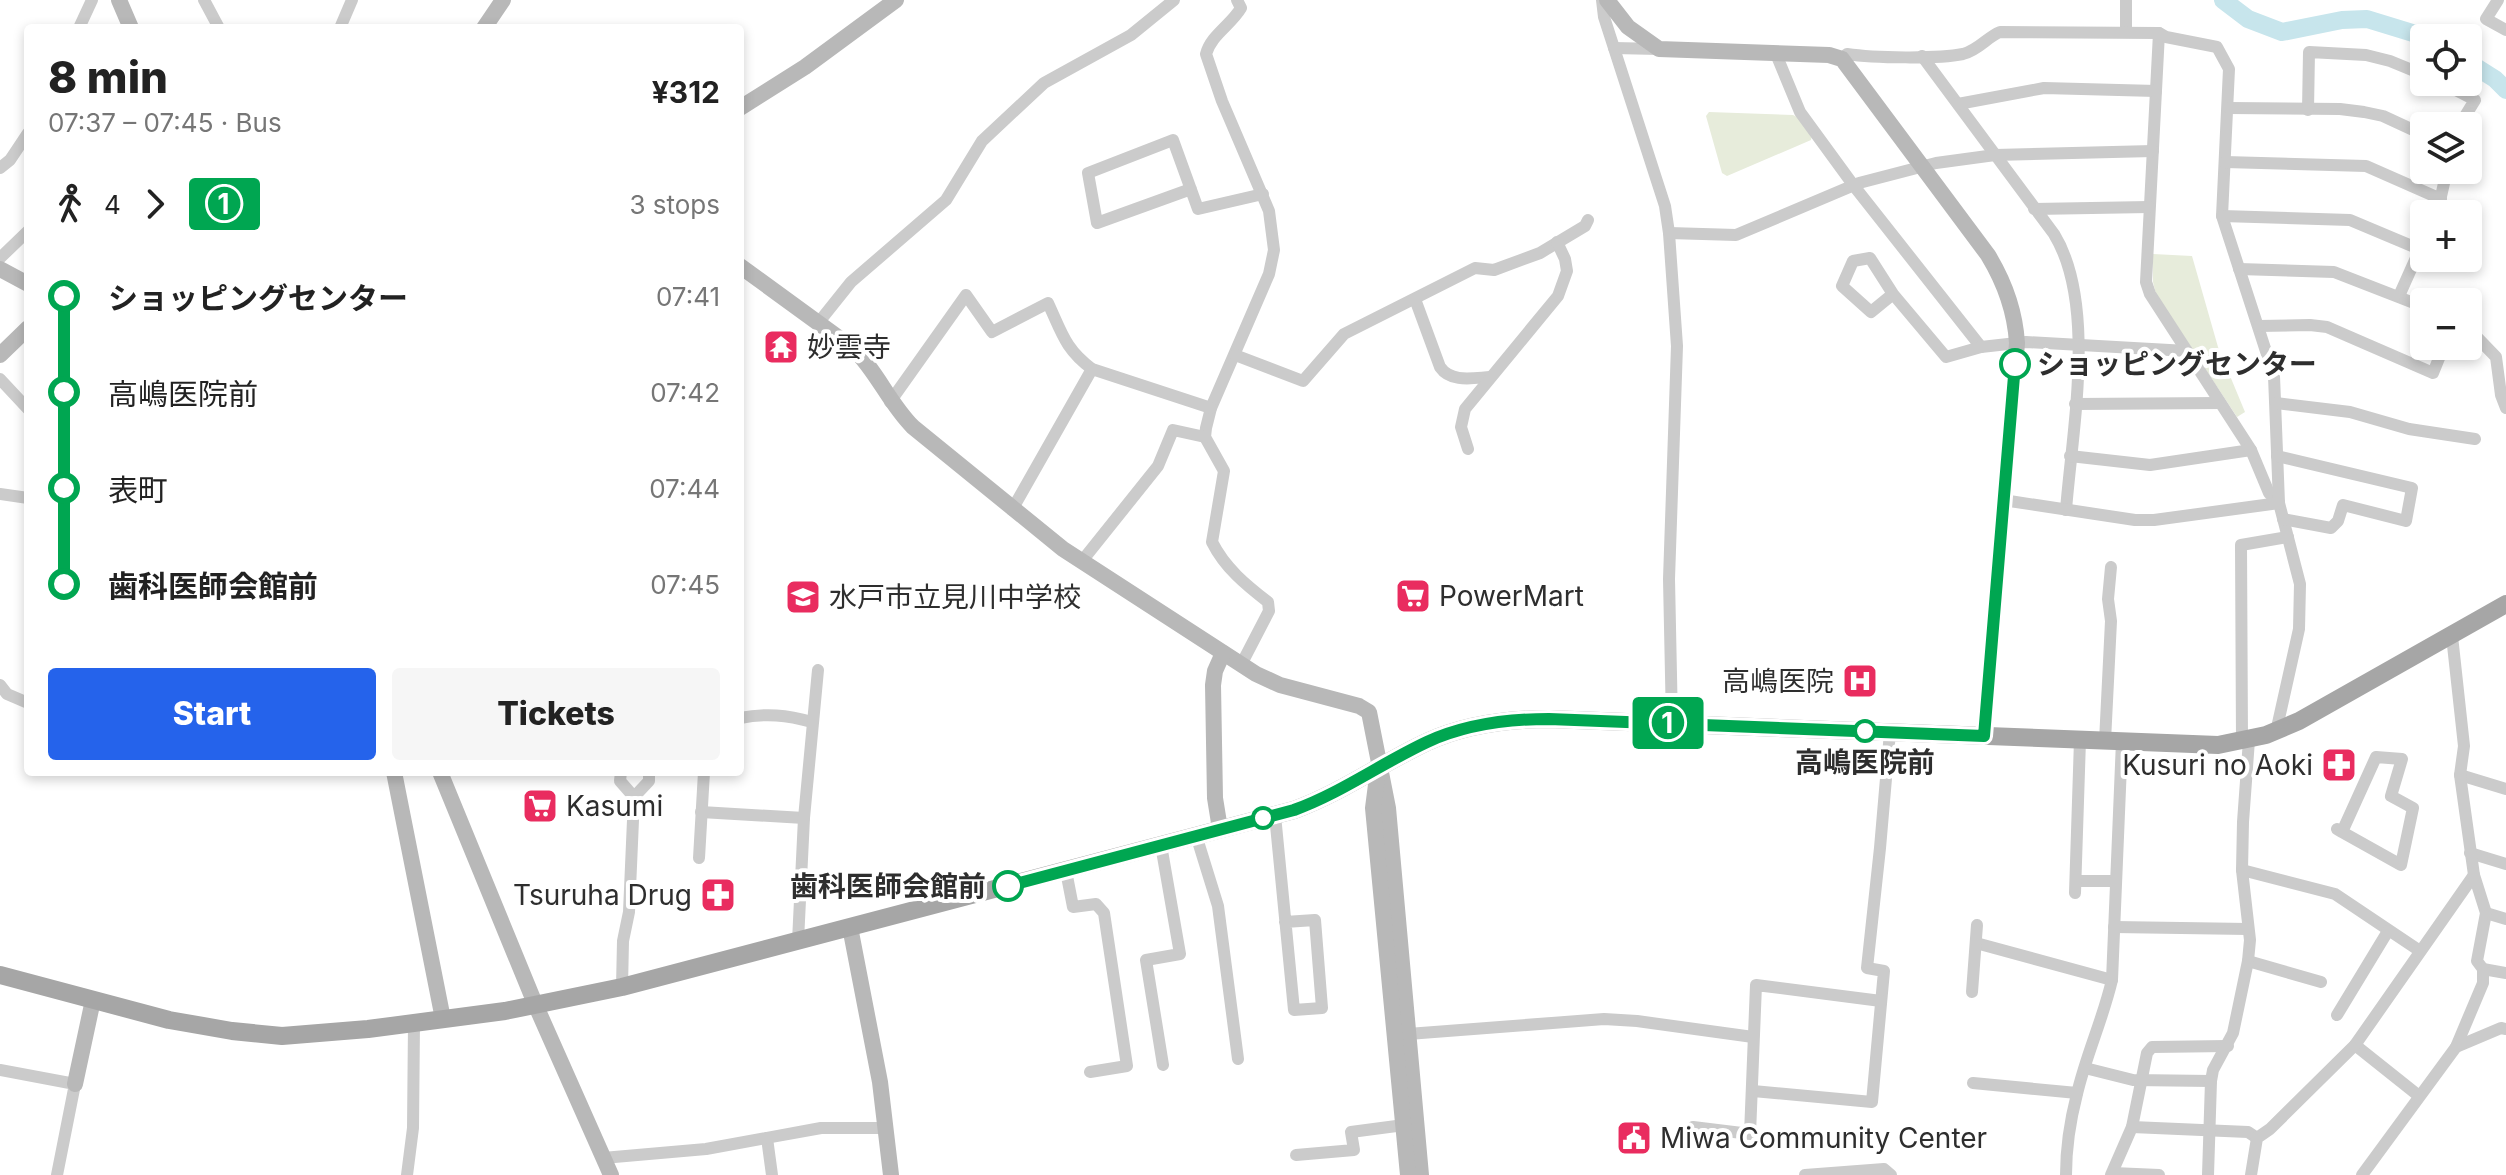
<!DOCTYPE html>
<meta charset="utf-8">
<style>
:root{--surface:#fff;--page:#f6f6f6;--text:#222;--muted:#767676;--accent:#2563eb}
body{margin:0;font-family:Inter,"Noto Sans JP",sans-serif;background:var(--page);color:var(--text);height:100vh;display:flex;flex-direction:column;font-size:30px;white-space:nowrap}
*{box-sizing:border-box;margin:0}
p{font-size:26px;color:var(--muted)}
.icon{flex:none;width:44px;height:44px;fill:none;stroke:currentColor;stroke-width:2;stroke-linecap:round;stroke-linejoin:round}
.map{position:relative;flex:1;overflow:hidden}
.side{position:absolute;left:24px;top:24px;width:720px;height:752px;display:flex;flex-direction:column;background:var(--surface);border-radius:8px;box-shadow:0 4px 12px #0003}
.side>*{flex:none}
.badge{padding:0 16px;border-radius:6px;font-size:28px;line-height:52px}
.fabs{position:absolute;left:2410px;top:24px;display:grid;gap:16px}
.fabs a{display:grid;place-items:center;width:72px;height:72px;border-radius:8px;background:var(--surface);box-shadow:0 4px 12px #0003;font-size:40px}
.map>.badge{position:absolute;translate:-50% -50%;box-shadow:0 0 0 4px #fff}
.legs{display:flex;align-items:center;gap:12px;height:88px;padding:0 24px;font-size:26px}
.legs p{margin-inline-start:auto}
.overview{display:flex;align-items:center;justify-content:space-between;height:136px;padding:0 24px}
h1{font-size:44px;font-weight:800;line-height:60px}
.action{display:flex;gap:16px;margin-top:auto;padding:16px 24px}
.action a{flex:1;height:92px;border-radius:8px;background:var(--accent);color:#fff;font-size:32px;font-weight:800;line-height:92px;text-align:center}
.action a+a{background:var(--page);color:var(--text)}
ul{padding:0 24px;list-style:none}
li{display:flex;align-items:center;gap:28px;height:96px;font-size:30px}
li i{display:grid;place-items:center;width:12px;height:100%;margin:0 10px;background:currentColor}
li i::after{content:'';width:20px;height:20px;margin:-10px;border:6px solid;border-radius:50%;background:var(--surface)}
li p{margin-inline-start:auto}
li:first-child i{background:linear-gradient(#0000 50%,currentColor 0)}
li:last-child i{background:linear-gradient(currentColor 50%,#0000 0)}
.map>svg:first-child{display:block}
.green{fill:#e7ecdb}
.lines{fill:none;stroke-linecap:round;stroke-linejoin:round}
.river{stroke:#c7e5ec;stroke-width:18}
.street{stroke:#cbcbcb;stroke-width:12}
.secondary{stroke:#b8b8b8;stroke-width:16}
.primary{stroke:#a6a6a6;stroke-width:18}
.line-1-casing{stroke:#fff;stroke-width:18}
.line-1{stroke:#00a651;stroke-width:12}
.stop-1-dot{fill:#fff;stroke:#00a651;stroke-width:4}
.labels{text-anchor:middle;dominant-baseline:central;stroke-width:8;stroke-linejoin:round;paint-order:stroke}
.poi-label{font-size:28px;fill:#2e2e2e;stroke:#fff;text-anchor:start}
.stop-label{font-size:28px;font-weight:bold;fill:#2e2e2e;stroke:#fff;text-anchor:start}
</style>
<div class="map">
<svg width="2506" height="1175" viewBox="0 0 2506 1175">
<rect width="100%" height="100%" fill="#fff"/>
<g class="green">
<polygon points="1709,112 1793,115 1799,118 1812,135 1811,140 1727,176 1722,173 1706,116"/>
<polygon points="2153,254 2192,256 2218,347 2245,412 2237,417 2156,294 2153,282"/>
</g>
<g class="lines">
<g class="river">
<polyline points="2223,0 2248,19 2282,32 2342,20 2367,19 2429,38"/>
<polyline points="2468,62 2495,79 2506,90"/>
</g>
<g class="street">
<polyline points="204,0 219,28"/>
<path d="M1237,0L1241,8C1231,25 1211,35 1206,54L1222,101L1269,211L1274,250L1269,274L1211,408L1206,428L1205,437L1224,471L1212,542C1225,568 1246,585 1268,602L1269,611L1241,665"/>
<polyline points="1602,0 1604,17 1665,206 1669,233 1677,346 1669,579 1672,723"/>
<polyline points="2498,0 2486,19 2506,30"/>
<polyline points="79,28 92,0"/>
<polyline points="340,28 352,0"/>
<polyline points="2126,31 2126,0"/>
<polyline points="2159,33 2146,282 2150,294 2251,450 2269,493 2279,503"/>
<polyline points="1614,48 1659,49"/>
<polyline points="1776,54 1800,112 1854,186 1981,347"/>
<path d="M1922,56L2054,234C2097,304 2072,431 2066,510"/>
<path d="M1842,59L1847,54C1873,58 1938,59 1963,54C1979,50 1987,37 2000,32L2159,33L2166,37L2217,47L2229,69L2222,216L2274,376L2279,503L2300,584L2299,629L2276,732"/>
<polyline points="2440,82 2475,100 2459,126"/>
<polyline points="1958,104 2044,88 2156,91"/>
<polyline points="2229,108 2340,109 2364,112 2383,116 2424,135"/>
<polyline points="2308,110 2309,52 2366,55 2390,61 2424,75"/>
<polyline points="2225,162 2366,166 2441,199"/>
<polyline points="0,168 10,160 28,133"/>
<polyline points="1191,189 1097,223 1088,173 1173,140 1198,209 1263,194"/>
<polyline points="2034,209 2149,207"/>
<polyline points="2437,214 2447,170"/>
<polyline points="2222,216 2350,220 2419,249"/>
<polyline points="1669,233 1736,235 1859,183 1936,163 1995,155 2153,151"/>
<polyline points="0,258 28,231"/>
<polyline points="2239,269 2334,272 2424,307"/>
<polyline points="1893,294 1871,312 1842,286 1853,261 1870,258 1893,294 1946,357 1981,347 2026,342 2187,351"/>
<polyline points="2399,296 2424,240"/>
<path d="M1415,299L1440,367C1451,383 1473,378 1490,377"/>
<polyline points="819,322 851,282 946,200 982,141 1044,83 1131,35 1174,0"/>
<polyline points="2259,326 2310,325 2327,327 2433,373 2444,346"/>
<polyline points="2468,328 2496,357 2501,395 2506,408"/>
<polyline points="1235,355 1303,381 1344,334 1475,268 1494,270 1540,253 1585,226 1588,220"/>
<polyline points="0,379 28,409"/>
<path d="M890,402L966,295L992,332L1048,303C1062,333 1065,349 1092,369L1211,408"/>
<polyline points="2276,403 2350,412 2409,429 2475,439"/>
<polyline points="2075,404 2220,403"/>
<polyline points="1468,449 1461,427 1465,409 1558,296 1567,271 1565,259 1557,242"/>
<polyline points="2070,456 2150,465 2251,450"/>
<polyline points="2277,456 2412,488 2406,521 2343,505 2338,521 2331,528 2283,519"/>
<polyline points="0,494 28,498"/>
<polyline points="2003,500 2135,520 2154,520 2279,503"/>
<polyline points="1012,510 1092,369"/>
<polyline points="1082,561 1158,466 1173,430 1205,437"/>
<polyline points="0,685 7,694 28,703"/>
<path d="M740,718C766,713 787,715 812,722"/>
<polyline points="2105,741 2111,621 2108,599 2111,567"/>
<polyline points="2242,741 2241,545 2288,537"/>
<polyline points="621,772 620,781 634,797"/>
<polyline points="2460,775 2506,789"/>
<polyline points="701,812 804,818"/>
<polyline points="1275,815 1294,1010 1322,1008 1315,920 1285,922"/>
<polyline points="2337,829 2342,832 2401,865 2413,808 2391,796 2402,759 2376,757 2342,832"/>
<polyline points="1196,835 1218,906 1238,1059"/>
<polyline points="1161,845 1180,954 1146,960 1163,1065"/>
<polyline points="2470,853 2506,864"/>
<polyline points="699,858 704,772"/>
<polyline points="2242,870 2335,894 2420,951"/>
<polyline points="1066,871 1073,907 1096,904 1104,913 1127,1066 1090,1072"/>
<polyline points="2076,881 2116,881"/>
<polyline points="2075,893 2080,740"/>
<polyline points="2486,913 2506,919"/>
<polyline points="2114,927 2248,929"/>
<polyline points="798,941 804,818 818,670"/>
<polyline points="1976,943 2112,980"/>
<polyline points="2248,961 2321,982"/>
<polyline points="2483,969 2506,973"/>
<polyline points="622,987 623,941 629,912 634,797 649,781 649,772"/>
<polyline points="1972,992 1977,925"/>
<polyline points="2337,1015 2388,931"/>
<polyline points="1408,1034 1604,1019 1637,1021 1753,1037"/>
<polyline points="2355,1045 2419,1096"/>
<polyline points="2456,1047 2501,1028 2506,1029"/>
<polyline points="2085,1068 2133,1080 2211,1081"/>
<polyline points="0,1070 75,1084 57,1175"/>
<polyline points="1973,1083 2077,1093"/>
<polyline points="1753,1091 1872,1102 1884,971 1867,968 1880,848 1890,732"/>
<polyline points="1693,1127 1750,1134 1756,985 1881,1001"/>
<polyline points="2132,1127 2248,1132 2257,1138"/>
<polyline points="767,1138 772,1175"/>
<polyline points="1296,1155 1354,1150 1351,1132 1404,1125"/>
<polyline points="603,1158 706,1149 821,1128 886,1128"/>
<polyline points="2113,1173 2159,1175"/>
<polyline points="407,1175 413,1128 414,1023"/>
<polyline points="1805,1175 1884,1169 1891,1175"/>
<path d="M2066,1175C2066,1147 2070,1121 2077,1094C2086,1055 2103,1019 2112,980L2122,741"/>
<polyline points="2111,1175 2132,1127 2147,1053 2152,1047 2228,1046"/>
<polyline points="2208,1175 2211,1081 2213,1070 2233,1033 2248,961 2250,940 2242,870 2243,822 2249,740"/>
<polyline points="2251,1175 2257,1138 2270,1129 2355,1045 2474,875"/>
<polyline points="2362,1175 2456,1047 2483,983 2483,969 2477,961 2486,913 2474,875 2460,775 2464,746 2452,636"/>
</g>
<g class="secondary">
<polyline points="119,0 131,28"/>
<path d="M1607,0L1628,27L1659,49L1829,55L1842,59L1988,255C2005,283 2015,310 2017,343L1984,736"/>
<polyline points="484,28 503,0"/>
<polyline points="740,108 805,67 896,0"/>
<path d="M740,266L854,349C878,373 889,403 913,427L1063,549L1256,674L1280,685L1359,706L1369,712L1388,808L1421,1175"/>
<polyline points="0,269 28,284"/>
<polyline points="0,355 28,328"/>
<polyline points="394,772 443,1019"/>
<polyline points="440,772 536,1006 611,1175"/>
<polyline points="1377,777 1373,808 1408,1175"/>
<polyline points="1220,829 1215,798 1213,685 1215,671 1223,653"/>
<polyline points="850,927 880,1082 891,1175"/>
<polyline points="75,1084 93,1000"/>
</g>
<path class="primary" d="M0,975L169,1020L232,1031L282,1036L368,1029L505,1011L622,987L1294,810C1341,793 1382,763 1427,742C1466,724 1507,719 1549,719L2218,745L2266,735L2299,721L2506,604"/>
</g>
<g class="lines">
<defs>
<path id="line-1" d="M1008,886L1294,810C1341,793 1382,763 1427,742C1466,724 1507,719 1549,719L1984,736L2015,364"/>
</defs>
<use href="#line-1" class="line-1-casing"/>
<use href="#line-1" class="line-1"/>
</g>
<defs>
<symbol id="temple-square" viewBox="-11 -11 22 22"><rect x="-9" y="-9" width="18" height="18" rx="4" fill="#e92c5f" stroke="#fff"/><path d="M0-6L5-2H3V0L6.5 2.5H4V6H1.5V3h-3V6H-4V2.5H-6.5L-3 0V-2H-5Z" fill="#fff"/></symbol>
<symbol id="supermarket-square" viewBox="-11 -11 22 22"><rect x="-9" y="-9" width="18" height="18" rx="4" fill="#e92c5f" stroke="#fff"/><path d="M-6-5.5h2.5l.6 2H6L4.5 2H-2.5L-4.4-4H-6ZM-1.5 3.2a1.3 1.3 0 1 0 .1 0ZM3 3.2a1.3 1.3 0 1 0 .1 0Z" fill="#fff"/></symbol>
<symbol id="school-square" viewBox="-11 -11 22 22"><rect x="-9" y="-9" width="18" height="18" rx="4" fill="#e92c5f" stroke="#fff"/><path d="M0-5L7-2L0 1L-7-2ZM-4 1L0 2.5L4 1V4Q0 6-4 4Z" fill="#fff"/></symbol>
<symbol id="hospital-square" viewBox="-11 -11 22 22"><rect x="-9" y="-9" width="18" height="18" rx="4" fill="#e92c5f" stroke="#fff"/><path d="M-5-5h3v3.5h4V-5h3V5h-3V1.5h-4V5h-3Z" fill="#fff"/></symbol>
<symbol id="pharmacy-square" viewBox="-11 -11 22 22"><rect x="-9" y="-9" width="18" height="18" rx="4" fill="#e92c5f" stroke="#fff"/><path d="M-2-6h4v4h4v4h-4v4h-4v-4h-4v-4h4Z" fill="#fff"/></symbol>
<symbol id="civic-square" viewBox="-11 -11 22 22"><rect x="-9" y="-9" width="18" height="18" rx="4" fill="#e92c5f" stroke="#fff"/><path d="M-.6-6.5H3V-4.5H.6V-3L4-1V1h2V6H-6V1h2V-1L-.6-3ZM-1.2 2.5V6h2.4V2.5Z" fill="#fff"/></symbol>
</defs>
<g fill-rule="evenodd">
<use href="#temple-square" x="761" y="327" width="40" height="40"/>
<use href="#supermarket-square" x="1393" y="576" width="40" height="40"/>
<use href="#school-square" x="783" y="577" width="40" height="40"/>
<use href="#hospital-square" x="1840" y="661" width="40" height="40"/>
<use href="#pharmacy-square" x="2319" y="745" width="40" height="40"/>
<use href="#supermarket-square" x="520" y="786" width="40" height="40"/>
<use href="#pharmacy-square" x="698" y="875" width="40" height="40"/>
<use href="#civic-square" x="1614" y="1118" width="40" height="40"/>
</g>
<g class="stop-1-dot">
<circle cx="2015" cy="364" r="14"/>
<circle cx="1865" cy="731" r="10"/>
<circle cx="1263" cy="818" r="10"/>
<circle cx="1008" cy="886" r="14"/>
</g>
<g class="labels">
<g class="poi-label">
<text x="807" y="347">妙雲寺</text>
<text x="1439" y="596">PowerMart</text>
<text x="829" y="597">水戸市立見川中学校</text>
<text x="1834" y="681" text-anchor="end">高嶋医院</text>
<text x="2313" y="765" text-anchor="end">Kusuri no Aoki</text>
<text x="566" y="806">Kasumi</text>
<text x="692" y="895" text-anchor="end">Tsuruha Drug</text>
<text x="1660" y="1138">Miwa Community Center</text>
</g>
<g class="stop-label">
<text x="2037" y="364">ショッピングセンター</text>
<text x="1865" y="762" text-anchor="middle">高嶋医院前</text>
<text x="986" y="886" text-anchor="end">歯科医師会館前</text>
</g>
</g>
</svg>
<div class="fabs">
<a><svg class="icon" aria-label="locate" viewBox="0 0 24 24"><circle cx="12" cy="12" r="6"/><path d="M12 2v4M12 18v4M2 12h4M18 12h4"/></svg></a>
<a><svg class="icon" aria-label="layers" viewBox="0 0 24 24"><path d="M12 4l9 5-9 5-9-5zM3 14l9 5 9-5"/></svg></a>
<a>+</a>
<a>−</a>
</div>
<b class="badge" style="left:1668px;top:723px;background:#00a651;color:#fff">①</b>
<section class="side">
<div class="overview"><div><h1>8 min</h1><p>07:37 – 07:45 · Bus</p></div><b>¥312</b></div>
<div class="legs"><svg class="icon" aria-label="walk" viewBox="0 0 24 24"><circle cx="13" cy="4" r="2"/><path d="M13 8l-2 6 4 7M11 14l-3 7M7 12l3-4h3l4 4"/></svg>4<svg class="icon" aria-label="forward" viewBox="0 0 24 24"><path d="M9 5l7 7-7 7"/></svg><b class="badge" style="background:#00a651;color:#fff">①</b><p>3 stops</p></div>
<ul>
<li><i style="color:#00a651"></i><b>ショッピングセンター</b><p>07:41</p></li>
<li><i style="color:#00a651"></i><span>高嶋医院前</span><p>07:42</p></li>
<li><i style="color:#00a651"></i><span>表町</span><p>07:44</p></li>
<li><i style="color:#00a651"></i><b>歯科医師会館前</b><p>07:45</p></li>
</ul>
<div class="action"><a>Start</a><a>Tickets</a></div>
</section>
</div>
